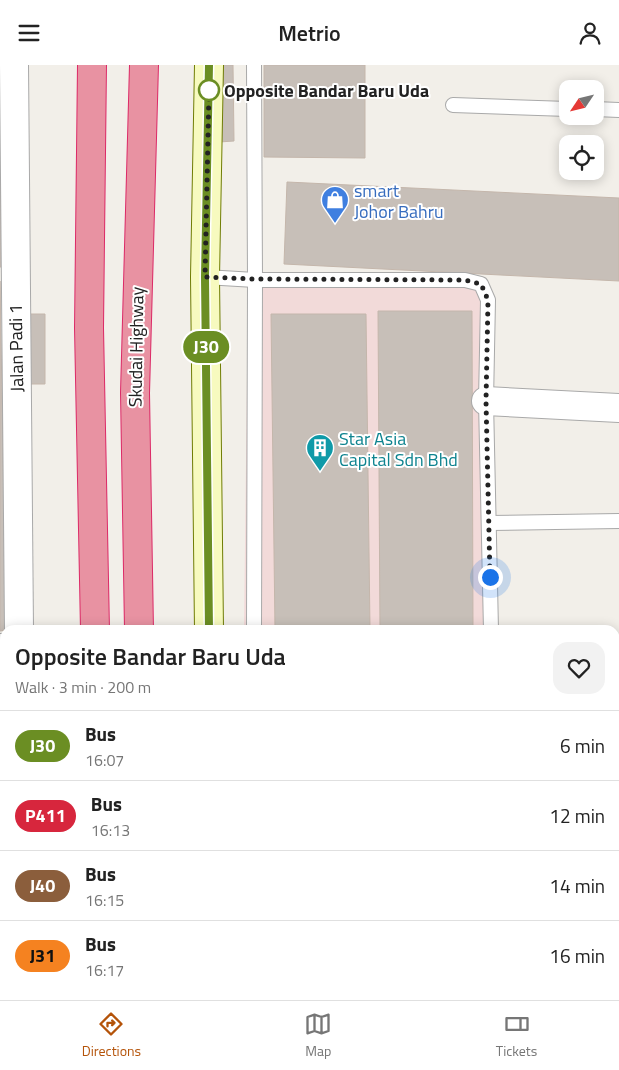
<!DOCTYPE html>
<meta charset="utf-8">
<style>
:root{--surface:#fff;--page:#f2f2f2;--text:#222;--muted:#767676;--line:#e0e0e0;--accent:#b45309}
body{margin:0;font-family:"Titillium Web",sans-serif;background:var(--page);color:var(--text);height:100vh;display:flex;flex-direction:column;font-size:19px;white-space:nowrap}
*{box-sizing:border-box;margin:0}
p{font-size:16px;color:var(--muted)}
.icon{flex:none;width:28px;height:28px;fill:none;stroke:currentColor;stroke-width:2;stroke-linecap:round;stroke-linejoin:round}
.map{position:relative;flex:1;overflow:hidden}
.panel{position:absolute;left:0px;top:560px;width:620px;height:375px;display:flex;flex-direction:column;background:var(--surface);border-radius:15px 15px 0 0;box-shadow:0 2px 12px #0003}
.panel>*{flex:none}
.badge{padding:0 10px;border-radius:16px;font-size:18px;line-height:32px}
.needle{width:32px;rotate:235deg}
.controls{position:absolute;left:559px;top:15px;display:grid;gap:10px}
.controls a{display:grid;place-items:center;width:45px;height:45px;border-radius:10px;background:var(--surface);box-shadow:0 2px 12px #0003;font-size:25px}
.you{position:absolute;width:25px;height:25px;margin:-12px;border:4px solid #fff;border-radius:50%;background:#1a73e8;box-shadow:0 0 0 8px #1a73e833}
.map>.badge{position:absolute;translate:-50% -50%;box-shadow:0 0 0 2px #fff}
.round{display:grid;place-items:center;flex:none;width:52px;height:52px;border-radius:15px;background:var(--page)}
.headline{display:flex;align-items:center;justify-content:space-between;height:85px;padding:0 15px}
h1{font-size:24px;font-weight:600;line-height:38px}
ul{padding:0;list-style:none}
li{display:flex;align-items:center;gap:15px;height:70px;padding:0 15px;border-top:1px solid var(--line)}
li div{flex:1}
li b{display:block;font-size:19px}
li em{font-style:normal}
li .badge{min-width:55px;font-weight:700;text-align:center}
header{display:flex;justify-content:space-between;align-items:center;height:65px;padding:0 15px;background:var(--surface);font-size:22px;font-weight:600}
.tabs{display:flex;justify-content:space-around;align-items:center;height:70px;border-top:1px solid var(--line);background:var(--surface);font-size:14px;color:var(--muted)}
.tabs a{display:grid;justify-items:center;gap:2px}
.tabs .on{color:var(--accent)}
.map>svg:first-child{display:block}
.commercial{fill:#f2dad9}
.building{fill:#c7bfb8;stroke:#c4b6ab}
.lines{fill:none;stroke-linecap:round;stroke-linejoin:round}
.lane-casing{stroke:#a9a9a9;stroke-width:16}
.street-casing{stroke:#a9a9a9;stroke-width:30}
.secondary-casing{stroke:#707d05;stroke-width:30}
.highway-casing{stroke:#dc2a67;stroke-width:30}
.lane{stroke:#fff;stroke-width:14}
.street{stroke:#fff;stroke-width:28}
.secondary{stroke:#f7fabf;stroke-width:28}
.highway{stroke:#e892a2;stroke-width:28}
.line-casing{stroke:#fff;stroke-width:11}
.line{stroke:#6b8e23;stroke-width:8}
.walk{stroke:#222;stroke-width:5;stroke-dasharray:0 9}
.stop-dot{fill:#fff;stroke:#6b8e23;stroke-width:2.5}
.labels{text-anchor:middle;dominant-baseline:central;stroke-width:4;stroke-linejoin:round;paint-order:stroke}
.stop-label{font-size:18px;font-weight:bold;fill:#222;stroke:#fff;text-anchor:start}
.shop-label{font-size:18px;fill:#366cbe;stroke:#fff;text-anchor:start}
.street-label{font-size:18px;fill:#222;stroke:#fff}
.culture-label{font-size:18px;fill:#0d838f;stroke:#fff;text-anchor:start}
</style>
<header><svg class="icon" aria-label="menu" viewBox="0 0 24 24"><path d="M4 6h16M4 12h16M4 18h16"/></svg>Metrio<svg class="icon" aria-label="person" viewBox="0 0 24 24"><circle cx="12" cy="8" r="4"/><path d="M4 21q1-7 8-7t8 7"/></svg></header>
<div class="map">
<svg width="619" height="935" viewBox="0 0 619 935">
<rect width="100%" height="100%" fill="#f2efe9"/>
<polygon class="commercial" points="248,221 462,222 477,225 482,236 485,565 244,565"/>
<g class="building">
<polygon points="0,0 2,202 0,202"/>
<polygon points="218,0 233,0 234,76 219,77"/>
<polygon points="264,0 365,0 365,93 264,92"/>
<polygon points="287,117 619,133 619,216 284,199"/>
<polygon points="0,216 6,565 0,566"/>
<polygon points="378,246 472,246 473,565 380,565"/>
<polygon points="22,249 45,249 45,319 23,319"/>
<polygon points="271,249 366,249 370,565 275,565"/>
<polygon points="0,590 5,590 5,930 14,930 14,935 0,935"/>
</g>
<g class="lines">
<defs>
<g id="lane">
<polyline points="254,0 255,215 254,565"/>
<polyline points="453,40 568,44"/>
<polyline points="595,44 619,45"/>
<polyline points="205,212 255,215 465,215 481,219 488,235 486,336 491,565"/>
<polyline points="489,458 619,456"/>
<polyline points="0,576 5,576"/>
</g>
<g id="street">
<polyline points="14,0 19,565"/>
<polyline points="486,336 619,343"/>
<polyline points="21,930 21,935"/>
</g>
<g id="secondary">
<polyline points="209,565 205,212 209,0"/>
<polyline points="211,930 211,935"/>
</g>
<g id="highway">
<polyline points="92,0 89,263 95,565"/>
<polyline points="139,565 135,328 144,0"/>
<polyline points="102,930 103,935"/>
<polyline points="145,930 145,935"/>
</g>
</defs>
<use href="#lane" class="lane-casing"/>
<use href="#street" class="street-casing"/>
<use href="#secondary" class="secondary-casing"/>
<use href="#highway" class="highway-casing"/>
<use href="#lane" class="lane"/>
<use href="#street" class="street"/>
<use href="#secondary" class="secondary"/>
<use href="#highway" class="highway"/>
</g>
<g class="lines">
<defs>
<polyline id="line" points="209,565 205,212 209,0"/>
</defs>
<use href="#line" class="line-casing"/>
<use href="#line" class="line"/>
<polyline class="walk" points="209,25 205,212 255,214 465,215 481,219 488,235 486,336 490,512"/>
</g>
<defs>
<symbol id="shop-pin" viewBox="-11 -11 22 30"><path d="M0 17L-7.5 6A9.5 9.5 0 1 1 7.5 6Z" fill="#3f7fe0" stroke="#fff"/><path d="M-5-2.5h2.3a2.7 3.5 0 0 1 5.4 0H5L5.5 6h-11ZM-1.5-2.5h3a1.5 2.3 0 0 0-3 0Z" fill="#fff"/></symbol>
<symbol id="building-pin" viewBox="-11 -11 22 30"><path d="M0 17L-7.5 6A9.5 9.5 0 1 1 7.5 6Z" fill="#0f9aa8" stroke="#fff"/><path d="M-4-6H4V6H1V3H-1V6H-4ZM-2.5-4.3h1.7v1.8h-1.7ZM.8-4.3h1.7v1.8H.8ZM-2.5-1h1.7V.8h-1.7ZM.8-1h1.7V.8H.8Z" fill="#fff"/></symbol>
</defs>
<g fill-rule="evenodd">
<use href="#shop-pin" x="319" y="119" width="32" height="43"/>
<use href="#building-pin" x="304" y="367" width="32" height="43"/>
</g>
<circle class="stop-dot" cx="209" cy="25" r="10"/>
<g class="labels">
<g class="stop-label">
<text x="224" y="25">Opposite Bandar Baru Uda</text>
</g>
<g class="shop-label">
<text x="354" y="125">smart<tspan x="354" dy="21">Johor Bahru</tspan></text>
</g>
<g class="street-label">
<text transform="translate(136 282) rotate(-89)">Skudai Highway</text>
<text transform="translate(16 283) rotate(-91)">Jalan Padi 1</text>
</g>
<g class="culture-label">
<text x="339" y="373">Star Asia<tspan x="339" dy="21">Capital Sdn Bhd</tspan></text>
</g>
</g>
</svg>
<div class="controls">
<a><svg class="needle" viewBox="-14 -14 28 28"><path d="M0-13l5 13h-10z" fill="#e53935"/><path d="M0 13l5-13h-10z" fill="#767676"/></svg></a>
<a><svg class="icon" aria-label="locate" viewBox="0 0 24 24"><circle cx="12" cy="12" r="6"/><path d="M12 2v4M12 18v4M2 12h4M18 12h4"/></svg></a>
</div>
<div class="you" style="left:490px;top:512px"></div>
<b class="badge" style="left:206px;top:282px;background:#6b8e23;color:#fff">J30</b>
<section class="panel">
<div class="headline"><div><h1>Opposite Bandar Baru Uda</h1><p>Walk · 3 min · 200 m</p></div><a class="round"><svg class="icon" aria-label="heart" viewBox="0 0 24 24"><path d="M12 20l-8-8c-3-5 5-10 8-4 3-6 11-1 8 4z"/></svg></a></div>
<ul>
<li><span class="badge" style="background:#6b8e23;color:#fff">J30</span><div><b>Bus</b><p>16:07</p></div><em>6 min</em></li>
<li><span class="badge" style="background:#d7263d;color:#fff">P411</span><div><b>Bus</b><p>16:13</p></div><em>12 min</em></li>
<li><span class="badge" style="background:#8b5e3c;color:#fff">J40</span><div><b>Bus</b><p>16:15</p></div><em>14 min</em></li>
<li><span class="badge" style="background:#f58220;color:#111">J31</span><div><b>Bus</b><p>16:17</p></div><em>16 min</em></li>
</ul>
</section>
</div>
<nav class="tabs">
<a class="on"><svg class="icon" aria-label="directions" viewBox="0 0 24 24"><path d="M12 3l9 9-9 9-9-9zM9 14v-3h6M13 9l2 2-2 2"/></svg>Directions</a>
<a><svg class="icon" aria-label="map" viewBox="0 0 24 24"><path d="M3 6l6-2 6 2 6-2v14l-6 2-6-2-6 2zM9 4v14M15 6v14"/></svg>Map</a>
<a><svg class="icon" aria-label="tickets" viewBox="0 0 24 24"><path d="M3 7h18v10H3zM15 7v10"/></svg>Tickets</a>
</nav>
